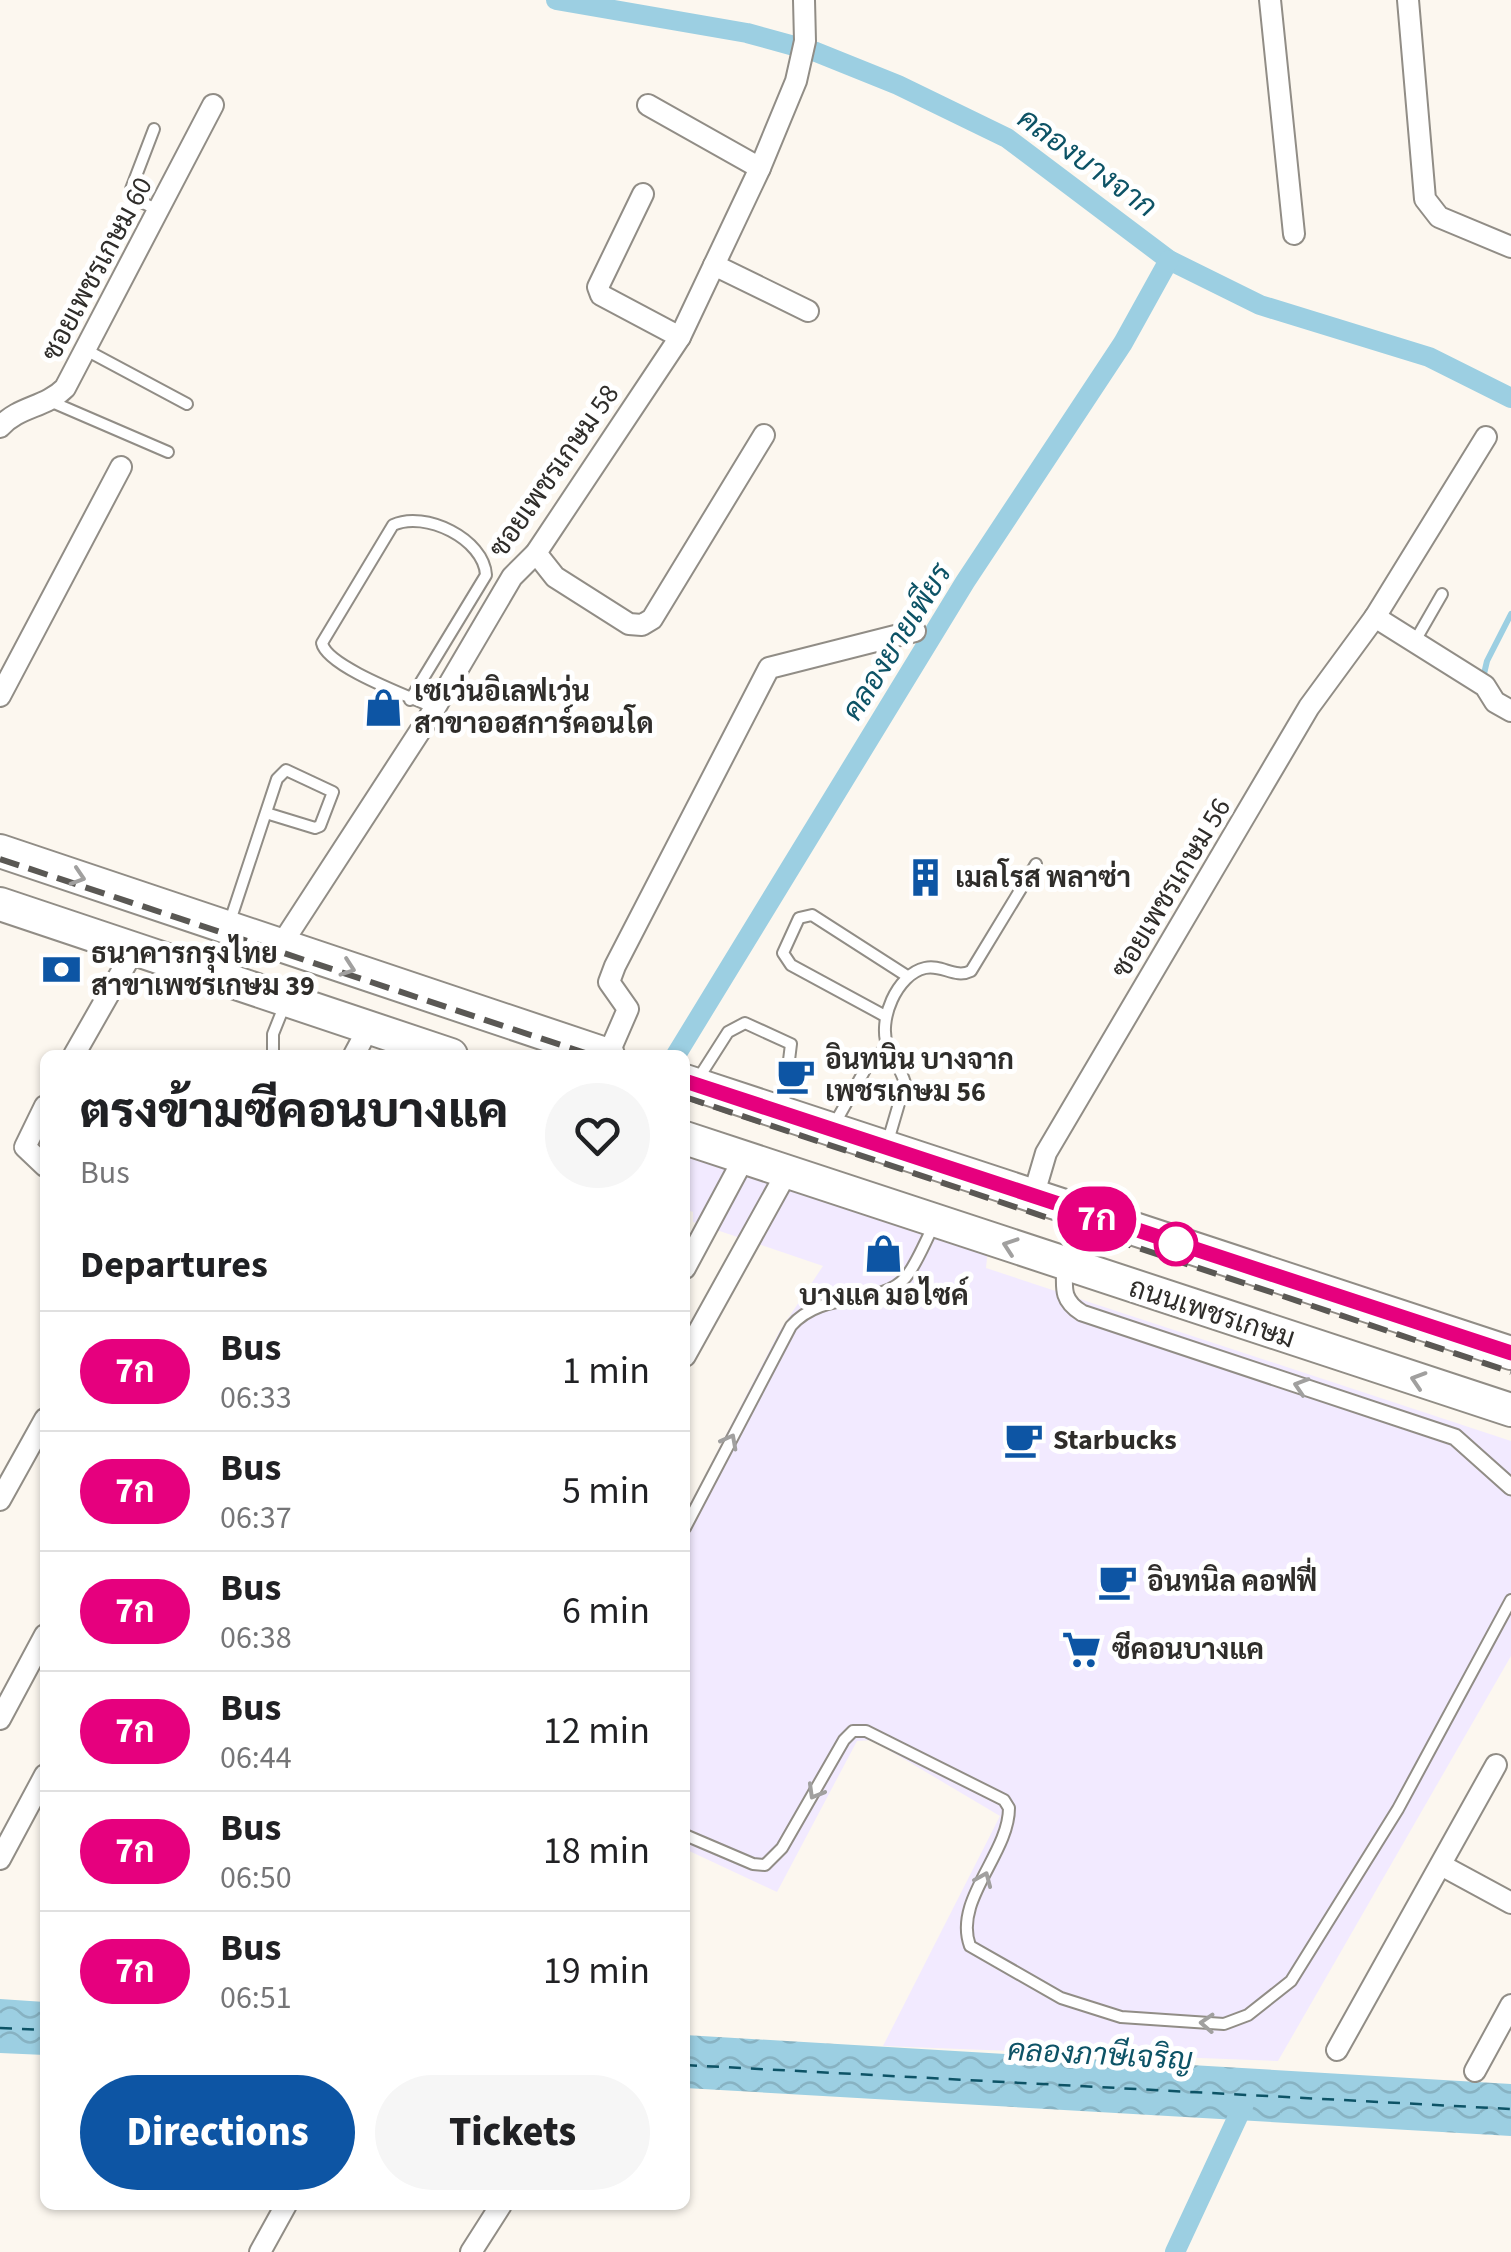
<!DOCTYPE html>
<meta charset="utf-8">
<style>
:root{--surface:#fff;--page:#f6f6f6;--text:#202124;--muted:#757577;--line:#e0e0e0;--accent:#0d55a4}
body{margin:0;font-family:"Source Sans 3",Sarabun,sans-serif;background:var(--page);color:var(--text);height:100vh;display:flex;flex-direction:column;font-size:38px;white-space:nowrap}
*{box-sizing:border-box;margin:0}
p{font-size:32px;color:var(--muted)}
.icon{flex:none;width:55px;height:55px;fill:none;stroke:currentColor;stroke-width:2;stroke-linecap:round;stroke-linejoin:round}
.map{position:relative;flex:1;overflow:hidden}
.side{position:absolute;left:40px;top:1050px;width:650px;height:1160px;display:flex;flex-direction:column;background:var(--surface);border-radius:15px;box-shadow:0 2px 8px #0004}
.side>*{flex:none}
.badge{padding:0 20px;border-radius:32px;font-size:35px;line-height:65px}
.map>.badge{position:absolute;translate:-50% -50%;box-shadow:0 0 0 5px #fff}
h2{padding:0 40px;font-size:38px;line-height:90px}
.round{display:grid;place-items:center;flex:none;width:105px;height:105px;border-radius:52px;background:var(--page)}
.headline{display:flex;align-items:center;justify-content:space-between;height:170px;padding:0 40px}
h1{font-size:48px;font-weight:800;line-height:75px}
.action{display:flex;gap:20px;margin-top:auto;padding:20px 40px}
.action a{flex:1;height:115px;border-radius:60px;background:var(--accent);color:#fff;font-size:40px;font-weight:800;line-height:115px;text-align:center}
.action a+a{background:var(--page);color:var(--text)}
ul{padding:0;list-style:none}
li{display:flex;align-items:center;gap:30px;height:120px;padding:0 40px;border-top:2px solid var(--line)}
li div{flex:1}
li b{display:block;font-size:38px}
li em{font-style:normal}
li .badge{min-width:110px;font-weight:700;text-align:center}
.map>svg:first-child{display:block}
.commercial{fill:#f2eaff}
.water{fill:url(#water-waves)}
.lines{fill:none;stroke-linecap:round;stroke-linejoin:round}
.stream{stroke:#9ccfe2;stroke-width:6}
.canal{stroke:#9ccfe2;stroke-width:20}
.ferry{stroke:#0d5366;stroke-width:2.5;stroke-dasharray:12 10;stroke-linecap:butt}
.service-casing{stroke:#918d86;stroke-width:14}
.pedestrian-casing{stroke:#918d86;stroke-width:19}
.minor-casing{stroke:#918d86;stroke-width:24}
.primary-casing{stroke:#918d86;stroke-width:36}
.service{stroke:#fff;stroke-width:10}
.pedestrian{stroke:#fff;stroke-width:15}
.minor{stroke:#fff;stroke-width:20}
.primary{stroke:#fff;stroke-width:32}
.rail{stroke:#5a5854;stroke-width:6;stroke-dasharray:20 10;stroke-linecap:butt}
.oneway{stroke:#a1a09f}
.line-casing{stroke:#fff;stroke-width:22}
.line{stroke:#e6007e;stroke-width:15}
.stop-dot{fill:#fff;stroke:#e6007e;stroke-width:5}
.labels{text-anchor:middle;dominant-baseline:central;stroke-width:10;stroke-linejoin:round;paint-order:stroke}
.street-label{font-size:28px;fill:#2f2d2a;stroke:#fff}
.poi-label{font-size:28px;font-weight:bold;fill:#2f2d2a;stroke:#fff;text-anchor:start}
.water-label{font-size:30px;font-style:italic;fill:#0d5366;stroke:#fff}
</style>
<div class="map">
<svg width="1511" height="2252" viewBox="0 0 1511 2252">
<defs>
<pattern id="water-waves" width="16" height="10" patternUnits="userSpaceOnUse" patternTransform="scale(2.5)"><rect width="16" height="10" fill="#9ccfe2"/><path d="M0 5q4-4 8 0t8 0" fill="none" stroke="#87b2c2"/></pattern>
</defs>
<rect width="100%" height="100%" fill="#fcf7ef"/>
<polygon class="commercial" points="685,1148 988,1248 986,1268 1511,1441 1511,1656 1278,2061 883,2046 1000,1816 872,1740 857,1741 777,1892 685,1849 685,1514 779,1332 823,1266 693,1222 693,1212 685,1209"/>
<g class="water">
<polygon points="0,1999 45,2002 45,2055 0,2053"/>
<polygon points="685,2035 1511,2084 1511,2136 685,2088"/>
</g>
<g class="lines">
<polyline class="stream" points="1483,678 1487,661 1511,614"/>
<g class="canal">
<polyline points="556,0 747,33 816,52 898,85 1007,138 1169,260 1260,305 1429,357 1511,398"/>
<polyline points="676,1055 965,582 1123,343 1169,260"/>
<polyline points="1175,2252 1248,2095"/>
</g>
<g class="ferry">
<polyline points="0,2028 45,2030"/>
<polyline points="685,2065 1511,2109"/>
</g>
<defs>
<g id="service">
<polyline points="154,129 131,189 139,201 160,211"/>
<polyline points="86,350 187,404"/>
<polyline points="52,402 168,452"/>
<polyline points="1415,641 1442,594"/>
<path d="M410,700L486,575C484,539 425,510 393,525L322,643C327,667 411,697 435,708"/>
<polyline points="230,921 277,779 286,770 333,792 320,826 315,828 266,813"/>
<polyline points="885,1016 791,965 783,953 799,918 812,915 907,976"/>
<polyline points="273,1055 273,1034 285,1004"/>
<polyline points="698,1079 728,1032 745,1023 791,1044 783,1109"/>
<polyline points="835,1123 866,1068 887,1046"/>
<path d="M888,1141L905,1083C901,1069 893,1060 888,1047C877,1021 897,974 925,968C942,964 955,979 971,971L1036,864"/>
<path d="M685,1528L791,1326C823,1289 881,1307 906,1277C917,1263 925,1242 933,1227"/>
<path d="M685,1835L753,1864L765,1865L782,1848L844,1740L853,1731H866L1004,1800L1009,1808C1009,1854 953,1900 970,1946L1061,1998L1121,2017L1224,2024L1248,2015L1291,1981L1398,1809L1511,1600"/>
</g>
<path id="pedestrian" d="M1065,1265C1064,1288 1061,1300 1082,1313L1455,1437L1511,1487"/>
<g id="minor">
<polyline points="1270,0 1294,234"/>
<polyline points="1408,0 1425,199 1439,217 1511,247"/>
<polyline points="648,105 760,168"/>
<polyline points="643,194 598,287 601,295 680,337"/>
<polyline points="714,265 808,311"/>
<path d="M0,427C19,406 45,408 65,388L213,105"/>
<polyline points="536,553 555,577 629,624 642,625 652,619 764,435"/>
<polyline points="1375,617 1485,686 1495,702 1511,711"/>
<polyline points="0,696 121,467"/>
<polyline points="281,945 435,708 512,577 536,553 680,337 760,168 796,81 805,41 804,0"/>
<polyline points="74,1055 135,948"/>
<polyline points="354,1055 369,1027"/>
<polyline points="608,1055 628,1009 609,982 615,966 769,668 915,631"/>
<polyline points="45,1106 25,1147 45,1166"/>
<polyline points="1033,1197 1046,1153 1309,707 1375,617 1486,437"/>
<polyline points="685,1268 744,1158"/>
<polyline points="685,1356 787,1172"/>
<polyline points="0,1500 45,1419"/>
<polyline points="0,1719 45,1635"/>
<polyline points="0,1859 45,1775"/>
<polyline points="1441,1865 1511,1903"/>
<polyline points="1337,2050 1496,1765"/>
<polyline points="1475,2071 1511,2005"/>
<polyline points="260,2252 286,2205"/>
<polyline points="471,2252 501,2205"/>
</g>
<g id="primary">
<polyline points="0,851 608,1055"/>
<polyline points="0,904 451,1055"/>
<polyline points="685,1081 1511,1353"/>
<polyline points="685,1138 1511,1410"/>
</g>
</defs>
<use href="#service" class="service-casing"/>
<use href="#pedestrian" class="pedestrian-casing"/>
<use href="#minor" class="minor-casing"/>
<use href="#primary" class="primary-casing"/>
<use href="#service" class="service"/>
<use href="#pedestrian" class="pedestrian"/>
<use href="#minor" class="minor"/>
<use href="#primary" class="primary"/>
<g class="rail">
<polyline points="0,859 591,1055"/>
<polyline points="685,1097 1511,1372"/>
</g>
</g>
<defs><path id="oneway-chevron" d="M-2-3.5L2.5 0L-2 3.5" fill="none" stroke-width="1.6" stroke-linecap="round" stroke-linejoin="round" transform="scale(2.5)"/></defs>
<g class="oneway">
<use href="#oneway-chevron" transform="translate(78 877) rotate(18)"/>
<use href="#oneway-chevron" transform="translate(348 968) rotate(19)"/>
<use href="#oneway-chevron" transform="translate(1010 1246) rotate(-161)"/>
<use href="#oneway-chevron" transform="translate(1418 1380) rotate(-162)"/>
<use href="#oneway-chevron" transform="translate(1301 1386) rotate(-162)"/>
<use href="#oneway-chevron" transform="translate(730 1441) rotate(-62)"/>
<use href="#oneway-chevron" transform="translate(815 1792) rotate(120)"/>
<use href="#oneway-chevron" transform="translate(984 1879) rotate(-67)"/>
<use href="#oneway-chevron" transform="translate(1207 2023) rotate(-177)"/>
</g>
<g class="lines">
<defs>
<polyline id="line" points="685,1081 1511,1353"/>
</defs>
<use href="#line" class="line-casing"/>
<use href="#line" class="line"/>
</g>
<defs>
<symbol id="shop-bare" viewBox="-9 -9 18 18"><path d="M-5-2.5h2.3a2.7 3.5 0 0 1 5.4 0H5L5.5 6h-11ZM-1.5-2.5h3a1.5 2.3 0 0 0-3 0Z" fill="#0d55a4" stroke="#fff" stroke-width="2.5" paint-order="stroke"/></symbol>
<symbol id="building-bare" viewBox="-9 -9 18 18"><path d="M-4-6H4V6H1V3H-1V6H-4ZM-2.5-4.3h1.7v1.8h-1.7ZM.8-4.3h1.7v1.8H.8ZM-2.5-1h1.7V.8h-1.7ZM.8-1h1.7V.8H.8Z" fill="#0d55a4" stroke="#fff" stroke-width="2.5" paint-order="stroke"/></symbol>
<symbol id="bank-bare" viewBox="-9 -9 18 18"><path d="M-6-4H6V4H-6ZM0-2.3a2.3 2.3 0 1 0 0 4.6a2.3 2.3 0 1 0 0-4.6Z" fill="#0d55a4" stroke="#fff" stroke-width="2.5" paint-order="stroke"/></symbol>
<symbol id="cafe-bare" viewBox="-9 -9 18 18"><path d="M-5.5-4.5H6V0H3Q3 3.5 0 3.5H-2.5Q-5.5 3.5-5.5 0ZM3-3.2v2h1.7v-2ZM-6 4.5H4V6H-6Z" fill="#0d55a4" stroke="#fff" stroke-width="2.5" paint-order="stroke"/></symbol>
<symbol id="supermarket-bare" viewBox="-9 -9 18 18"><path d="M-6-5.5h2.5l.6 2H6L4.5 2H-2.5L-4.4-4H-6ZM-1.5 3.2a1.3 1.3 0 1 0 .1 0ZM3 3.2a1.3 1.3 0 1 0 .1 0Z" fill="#0d55a4" stroke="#fff" stroke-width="2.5" paint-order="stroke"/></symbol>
</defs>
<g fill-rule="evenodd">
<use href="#shop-bare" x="356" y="680" width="55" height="55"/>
<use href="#building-bare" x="898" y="850" width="55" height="55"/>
<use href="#bank-bare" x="34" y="942" width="55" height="55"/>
<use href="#cafe-bare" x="768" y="1048" width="55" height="55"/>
<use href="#shop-bare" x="856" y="1226" width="55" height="55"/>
<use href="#cafe-bare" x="996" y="1412" width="55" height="55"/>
<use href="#cafe-bare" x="1090" y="1554" width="55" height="55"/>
<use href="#supermarket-bare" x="1054" y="1622" width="55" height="55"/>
</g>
<circle class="stop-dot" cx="1176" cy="1244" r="20"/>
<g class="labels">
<g class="street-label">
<text transform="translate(97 269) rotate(-62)">ซอยเพชรเกษม 60</text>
<text transform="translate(554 471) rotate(-55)">ซอยเพชรเกษม 58</text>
<text transform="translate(1171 888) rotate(-59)">ซอยเพชรเกษม 56</text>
<text transform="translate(1212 1313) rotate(18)">ถนนเพชรเกษม</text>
</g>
<g class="poi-label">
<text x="414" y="692">เซเว่นอิเลฟเว่น<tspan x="414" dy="32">สาขาออสการ์คอนโด</tspan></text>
<text x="955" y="878">เมลโรส พลาซ่า</text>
<text x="91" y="954">ธนาคารกรุงไทย<tspan x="91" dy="32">สาขาเพชรเกษม 39</tspan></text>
<text x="825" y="1060">อินทนิน บางจาก<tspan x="825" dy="32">เพชรเกษม 56</tspan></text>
<text x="884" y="1296" text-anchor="middle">บางแค มอไซค์</text>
<text x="1053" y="1440">Starbucks</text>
<text x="1147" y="1582">อินทนิล คอฟฟี่</text>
<text x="1112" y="1650">ซีคอนบางแค</text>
</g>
<g class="water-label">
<text transform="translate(1087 163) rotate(36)">คลองบางจาก</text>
<text transform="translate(897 642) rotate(-58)">คลองยายเพียร</text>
<text transform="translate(1100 2055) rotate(3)">คลองภาษีเจริญ</text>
</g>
</g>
</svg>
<b class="badge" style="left:1097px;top:1219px;background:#e6007e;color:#fff">7ก</b>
<section class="side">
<div class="headline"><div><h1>ตรงข้ามซีคอนบางแค</h1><p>Bus</p></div><a class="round"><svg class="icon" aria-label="heart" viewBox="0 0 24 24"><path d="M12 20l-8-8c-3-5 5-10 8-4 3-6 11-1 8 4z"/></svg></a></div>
<h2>Departures</h2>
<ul>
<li><span class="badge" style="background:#e6007e;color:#fff">7ก</span><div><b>Bus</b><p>06:33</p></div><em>1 min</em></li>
<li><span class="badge" style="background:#e6007e;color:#fff">7ก</span><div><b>Bus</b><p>06:37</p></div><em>5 min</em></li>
<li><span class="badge" style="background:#e6007e;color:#fff">7ก</span><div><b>Bus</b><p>06:38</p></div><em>6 min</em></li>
<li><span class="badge" style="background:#e6007e;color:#fff">7ก</span><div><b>Bus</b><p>06:44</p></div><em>12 min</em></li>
<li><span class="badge" style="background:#e6007e;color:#fff">7ก</span><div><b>Bus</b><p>06:50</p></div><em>18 min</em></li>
<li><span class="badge" style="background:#e6007e;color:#fff">7ก</span><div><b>Bus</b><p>06:51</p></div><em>19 min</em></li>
</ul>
<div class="action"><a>Directions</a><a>Tickets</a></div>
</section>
</div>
